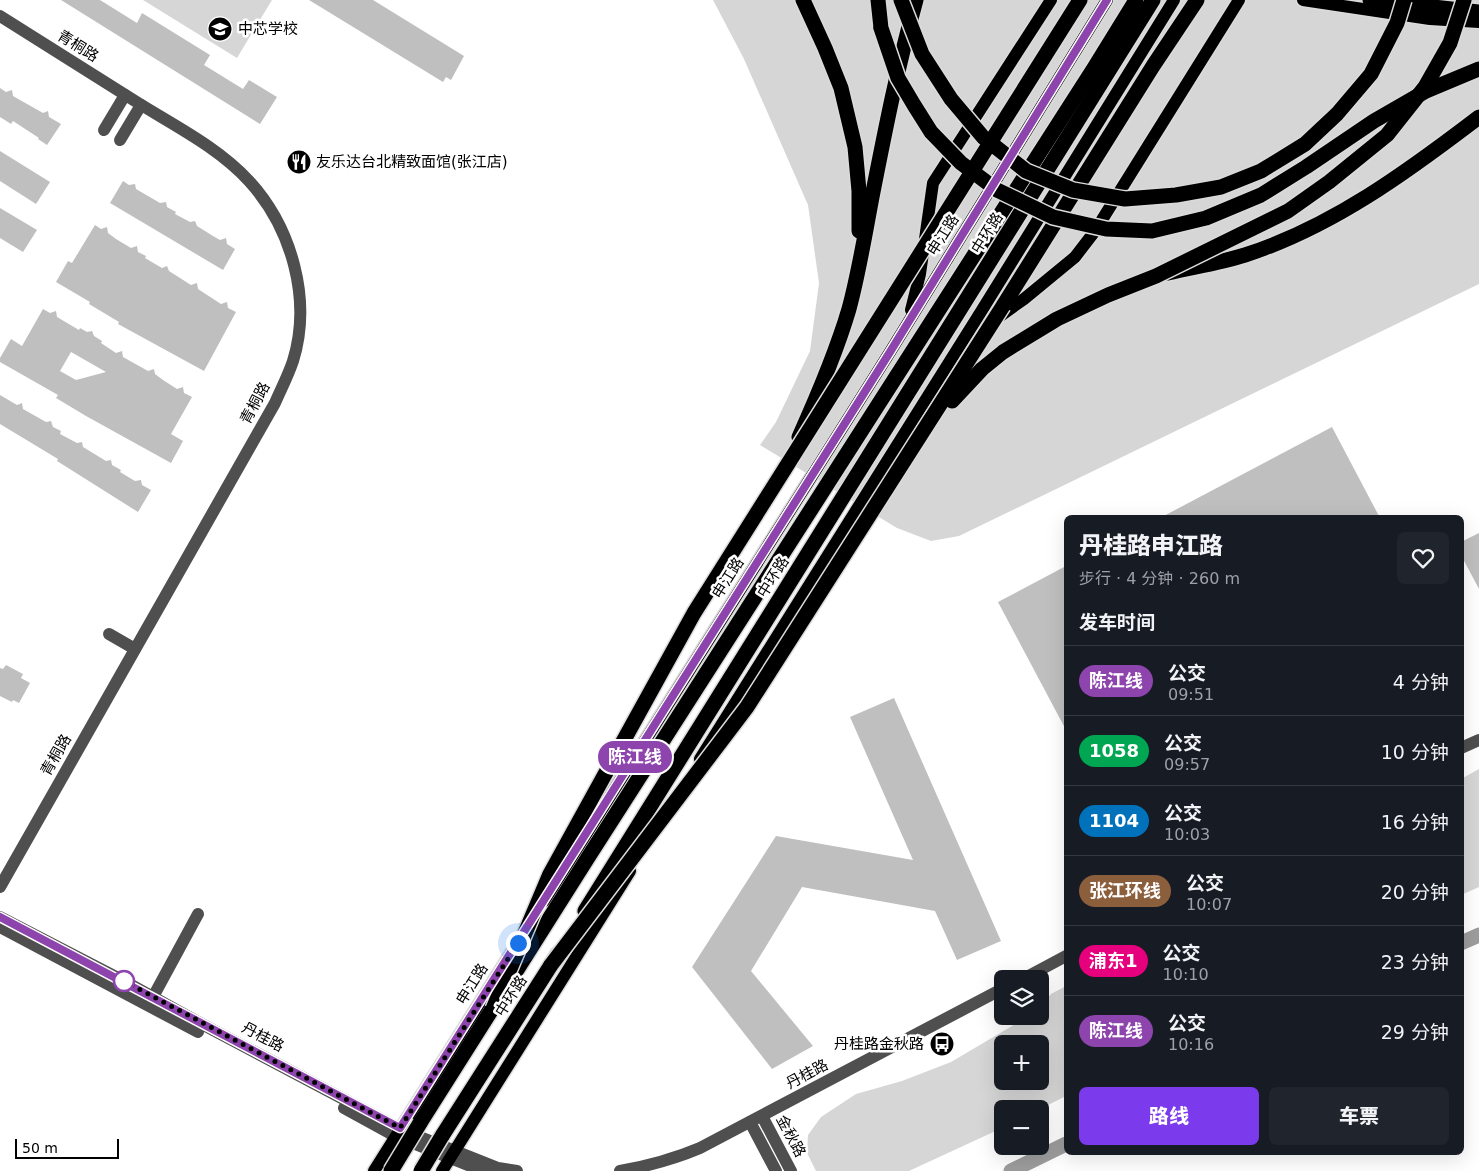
<!DOCTYPE html>
<html lang="zh">
<meta charset="utf-8">
<style>
:root{--surface:#171b24;--page:#20242c;--text:#f1f3f6;--muted:#9ea1a6;--line:#363941;--accent:#7c3aed}
body{margin:0;font-family:"DejaVu Sans","Noto Sans SC",sans-serif;background:var(--page);color:var(--text);height:100vh;display:flex;flex-direction:column;font-size:19px;white-space:nowrap}
*{box-sizing:border-box;margin:0}
p{font-size:16px;color:var(--muted)}
.icon{flex:none;width:28px;height:28px;fill:none;stroke:currentColor;stroke-width:2;stroke-linecap:round;stroke-linejoin:round}
.map{position:relative;flex:1;overflow:hidden}
.panel{position:absolute;left:1064px;top:515px;width:400px;height:640px;display:flex;flex-direction:column;background:var(--surface);border-radius:8px;box-shadow:0 5px 20px #0002}
.panel>*{flex:none}
.badge{padding:0 10px;border-radius:16px;font-size:18px;line-height:32px}
.fabs{position:absolute;left:994px;top:970px;display:grid;gap:10px}
.fabs a{display:grid;place-items:center;width:55px;height:55px;border-radius:8px;background:var(--surface);box-shadow:0 5px 20px #0002;font-size:25px}
.scale{position:absolute;left:15px;bottom:12px;width:104px;box-sizing:border-box;padding-left:5px;border:2px solid #000;border-top:0;font-size:14px;line-height:18px;white-space:nowrap;color:#000;-webkit-text-stroke:4px #fff;paint-order:stroke}
.you{position:absolute;width:25px;height:25px;margin:-12px;border:4px solid #fff;border-radius:50%;background:#1a73e8;box-shadow:0 0 0 8px #1a73e833}
.map>.badge{position:absolute;translate:-50% -50%;box-shadow:0 0 0 2px #fff}
h2{padding:0 15px;font-size:19px;line-height:45px}
.round{display:grid;place-items:center;flex:none;width:52px;height:52px;border-radius:8px;background:var(--page)}
.headline{display:flex;align-items:center;justify-content:space-between;height:85px;padding:0 15px}
h1{font-size:24px;font-weight:800;line-height:38px}
.button{display:flex;gap:10px;margin-top:auto;padding:10px 15px}
.button a{flex:1;height:58px;border-radius:8px;background:var(--accent);color:#fff;font-size:20px;font-weight:800;line-height:58px;text-align:center}
.button a+a{background:var(--page);color:var(--text)}
ul{padding:0;list-style:none}
li{display:flex;align-items:center;gap:15px;height:70px;padding:0 15px;border-top:1px solid var(--line)}
li div{flex:1}
li b{display:block;font-size:19px}
li em{font-style:normal}
li .badge{min-width:55px;font-weight:700;text-align:center}
.map>svg:first-child{display:block}
.green{fill:#d6d6d6;fill-rule:evenodd}
.lines{fill:none;stroke-linecap:round;stroke-linejoin:round}
.canal{stroke:#9d9d9d;stroke-width:15}
.building{fill:#bfbfbf;fill-rule:evenodd}
.major-casing{stroke:#dbdbdb;stroke-width:15}
.highway-casing{stroke:#dbdbdb;stroke-width:18}
.minor{stroke:#4f4f4f;stroke-width:12}
.major{stroke:#000;stroke-width:12}
.highway{stroke:#000;stroke-width:15}
.highway-bridge-casing{stroke:#dbdbdb;stroke-width:18;stroke-linecap:butt}
.highway-bridge{stroke:#000;stroke-width:15}
.line-casing{stroke:#fff;stroke-width:11}
.line{stroke:#8e44ad;stroke-width:8}
.walk{stroke:#000;stroke-width:5;stroke-dasharray:0 9}
.stop-dot{fill:#fff;stroke:#8e44ad;stroke-width:2.5}
.labels{text-anchor:middle;dominant-baseline:central;stroke-width:5;stroke-linejoin:round;paint-order:stroke}
.poi-label{font-size:15px;fill:#000;stroke:#fff;text-anchor:start}
.street-label{font-size:15px;fill:#000;stroke:#fff}
</style>
<div class="map">
<svg width="1479" height="1171" viewBox="0 0 1479 1171">
<rect width="100%" height="100%" fill="#fff"/>
<g class="green">
<polygon points="143,0 272,0 237,58"/>
<polygon points="713,0 1479,0 1479,284 959,536 931,541 897,528 760,445 776,422 810,351 819,283 808,205 744,59"/>
<polygon points="1479,769 1479,887 1461,895 1461,779"/>
<path d="M1066,986V1096L1040,1109H1002V1128L909,1171H816L807,1153L808,1135L821,1117L856,1094L902,1081L951,1062L1029,1016H1040V1006L1051,994ZM1002,1044H1040V1081H1002Z"/>
</g>
<g class="lines">
<g class="canal">
<polyline points="1461,943 1479,935"/>
<polyline points="1011,1171 1066,1144"/>
</g>
</g>
<g class="building">
<polygon points="61,0 100,0 137,23 142,13 210,55 204,65 243,89 249,80 277,97 260,124"/>
<polygon points="309,0 373,0 464,56 451,80 446,77 443,82"/>
<polygon points="0,88 6,92 12,90 13,96 43,113 48,111 49,117 61,124 47,145 38,139 39,138 13,121 11,124 0,117"/>
<polygon points="0,151 50,182 36,204 0,181"/>
<polygon points="123,181 129,185 135,184 136,189 160,203 166,202 167,207 176,212 175,214 190,222 195,221 197,226 213,236 220,240 226,238 227,244 235,249 223,270 110,203"/>
<polygon points="0,208 37,230 23,252 0,238"/>
<polygon points="95,225 101,229 107,227 108,233 116,239 131,248 137,246 138,252 146,256 145,258 162,268 167,266 169,271 191,285 197,283 198,289 221,304 227,302 228,308 236,312 204,371 118,324 119,322 89,304 90,302 56,282 68,261 72,263"/>
<path d="M43,309L50,313L56,311L57,317L79,330L80,328L87,332L92,331L94,336L102,341L101,343L116,353L122,351L123,357L148,371L154,369L155,374L163,380L177,389L183,387L184,393L192,397L171,434L183,441L171,463L86,416L56,398L58,395L0,362V358L11,339L22,346ZM71,352L106,372L76,380L60,371Z"/>
<polygon points="0,395 17,405 22,403 23,409 46,422 51,421 53,427 61,431 60,434 77,443 82,442 83,447 106,461 111,460 112,465 121,470 120,472 135,481 141,480 142,485 151,490 138,512 57,461 58,459 0,424"/>
<polygon points="1332,427 1380,518 1160,518"/>
<polygon points="1479,533 1479,589 1461,555 1461,542"/>
<polygon points="1066,566 1066,730 998,602"/>
<polygon points="6,665 23,674 21,678 30,683 19,703 13,700 12,702 0,696 0,668 3,669"/>
<polygon points="894,698 1001,941 957,960 935,911 802,887 751,971 813,1046 772,1069 692,967 776,836 913,860 850,717"/>
</g>
<g class="lines">
<defs>
<g id="major">
<polyline points="1303,0 1430,19 1479,22"/>
<polyline points="911,310 920,274 933,183 1051,0"/>
<polyline points="996,319 1024,299 1075,257 1095,231 1239,0"/>
<polyline points="700,759 982,310 1174,0"/>
<polyline points="544,901 890,352 1107,0"/>
<polyline points="374,1171 512,952"/>
<polyline points="442,1171 630,871"/>
</g>
<g id="highway">
<polyline points="803,0 825,48 841,88 855,147 859,191 859,231"/>
<polyline points="878,0 881,28"/>
<polyline points="1370,0 1479,12"/>
<path d="M1168,273C1193,267 1220,263 1245,255C1332,227 1407,172 1479,117"/>
<polyline points="1003,306 1153,66 1197,0"/>
<path d="M799,437C818,395 836,353 849,309C859,272 865,234 872,197C885,131 898,65 916,0"/>
<polyline points="585,911 1153,0"/>
<polyline points="420,1123 587,859 1094,68 1136,0"/>
<polyline points="442,1136 558,954"/>
</g>
</defs>
<use href="#major" class="major-casing"/>
<use href="#highway" class="highway-casing"/>
<g class="minor">
<path d="M0,16C45,44 90,73 135,101C173,125 218,147 249,181C292,228 312,300 293,361C288,376 281,389 275,403L0,887"/>
<polyline points="104,130 125,95"/>
<polyline points="120,140 141,105"/>
<polyline points="109,634 135,649"/>
<polyline points="1461,748 1479,740"/>
<polyline points="0,917 124,981 198,1022 400,1129 498,1168 517,1171"/>
<polyline points="0,927 198,1032"/>
<polyline points="1023,979 1066,956"/>
<polyline points="153,997 198,914"/>
<polyline points="344,1108 395,1136 483,1171"/>
<polyline points="762,1116 791,1171"/>
<polyline points="750,1122 776,1171"/>
<path d="M620,1171C648,1166 674,1159 700,1148L1002,989"/>
</g>
<use href="#major" class="major"/>
<use href="#highway" class="highway"/>
<defs>
<g id="highway-bridge">
<polyline points="901,0 922,54 951,99 983,137 1026,171 1073,190 1125,199 1176,195 1221,187 1261,171 1305,144 1337,114 1371,74 1397,23 1404,0"/>
<polyline points="881,28 898,78 914,105 931,132 961,163 997,190 1053,217 1106,229 1152,231 1206,218 1261,195 1306,167 1374,121 1426,91 1479,69"/>
<polyline points="952,401 982,369 1003,352 1057,319 1108,295 1156,276 1288,211 1329,182 1387,135 1425,87 1450,43 1464,0"/>
<polyline points="551,965 747,707 1003,306"/>
<polyline points="493,1009 550,874 694,613 1080,0"/>
<polyline points="391,1171 420,1123"/>
<polyline points="421,1171 442,1136"/>
</g>
</defs>
<use href="#highway-bridge" class="highway-bridge-casing"/>
<use href="#highway-bridge" class="highway-bridge"/>
</g>
<g class="lines">
<defs>
<polyline id="line" points="0,917 400,1128 890,352 1107,0"/>
</defs>
<use href="#line" class="line-casing"/>
<use href="#line" class="line"/>
<polyline class="walk" points="124,981 400,1128 518,943"/>
</g>
<defs>
<symbol id="school-disc" viewBox="-11 -11 22 22"><circle r="9.5" fill="#000" stroke="#fff"/><path d="M0-5L7-2L0 1L-7-2ZM-4 1L0 2.5L4 1V4Q0 6-4 4Z" fill="#fff"/></symbol>
<symbol id="restaurant-disc" viewBox="-11 -11 22 22"><circle r="9.5" fill="#000" stroke="#fff"/><path d="M-5-6h1v4h1v-4h1v4h1v-4h1v5L-1.5 .5V6h-2V.5L-5-1ZM5-6V6H3V1.5H1.5Q1.5-4 5-6Z" fill="#fff"/></symbol>
<symbol id="bus-disc" viewBox="-11 -11 22 22"><circle r="9.5" fill="#000" stroke="#fff"/><path d="M-5-6H5V4H4V6H2V4H-2V6H-4V4H-5ZM-3.5-4V0h7V-4ZM-3.5 1.2v1.5H-2V1.2ZM2 1.2v1.5H3.5V1.2Z" fill="#fff"/></symbol>
</defs>
<g fill-rule="evenodd">
<use href="#school-disc" x="206" y="15" width="28" height="28"/>
<use href="#restaurant-disc" x="285" y="148" width="28" height="28"/>
<use href="#bus-disc" x="928" y="1030" width="28" height="28"/>
</g>
<circle class="stop-dot" cx="124" cy="981" r="10"/>
<g class="labels">
<g class="poi-label">
<text x="238" y="29">中芯学校</text>
<text x="316" y="162">友乐达台北精致面馆(张江店)</text>
<text x="924" y="1044" text-anchor="end">丹桂路金秋路</text>
</g>
<g class="street-label">
<text transform="translate(78 46) rotate(32)">青桐路</text>
<text transform="translate(987 233) rotate(-58)">中环路</text>
<text transform="translate(943 235) rotate(-58)">申江路</text>
<text transform="translate(255 403) rotate(-62)">青桐路</text>
<text transform="translate(773 577) rotate(-58)">中环路</text>
<text transform="translate(728 578) rotate(-58)">申江路</text>
<text transform="translate(56 755) rotate(-60)">青桐路</text>
<text transform="translate(472 984) rotate(-58)">申江路</text>
<text transform="translate(511 996) rotate(-58)">中环路</text>
<text transform="translate(263 1037) rotate(28)">丹桂路</text>
<text transform="translate(807 1074) rotate(-28)">丹桂路</text>
<text transform="translate(791 1136) rotate(62)">金秋路</text>
</g>
</g>
</svg>
<div class="fabs">
<a><svg class="icon" aria-label="layers" viewBox="0 0 24 24"><path d="M12 4l9 5-9 5-9-5zM3 14l9 5 9-5"/></svg></a>
<a>+</a>
<a>−</a>
</div>
<div class="scale">50 m</div>
<div class="you" style="left:518px;top:943px"></div>
<b class="badge" style="left:635px;top:757px;background:#8e44ad;color:#fff">陈江线</b>
<section class="panel">
<div class="headline"><div><h1>丹桂路申江路</h1><p>步行 · 4 分钟 · 260 m</p></div><a class="round"><svg class="icon" aria-label="heart" viewBox="0 0 24 24"><path d="M12 20l-8-8c-3-5 5-10 8-4 3-6 11-1 8 4z"/></svg></a></div>
<h2>发车时间</h2>
<ul>
<li><span class="badge" style="background:#8e44ad;color:#fff">陈江线</span><div><b>公交</b><p>09:51</p></div><em>4 分钟</em></li>
<li><span class="badge" style="background:#00a651;color:#fff">1058</span><div><b>公交</b><p>09:57</p></div><em>10 分钟</em></li>
<li><span class="badge" style="background:#0072bc;color:#fff">1104</span><div><b>公交</b><p>10:03</p></div><em>16 分钟</em></li>
<li><span class="badge" style="background:#8b5e3c;color:#fff">张江环线</span><div><b>公交</b><p>10:07</p></div><em>20 分钟</em></li>
<li><span class="badge" style="background:#e6007e;color:#fff">浦东1</span><div><b>公交</b><p>10:10</p></div><em>23 分钟</em></li>
<li><span class="badge" style="background:#8e44ad;color:#fff">陈江线</span><div><b>公交</b><p>10:16</p></div><em>29 分钟</em></li>
</ul>
<div class="button"><a>路线</a><a>车票</a></div>
</section>
</div>
